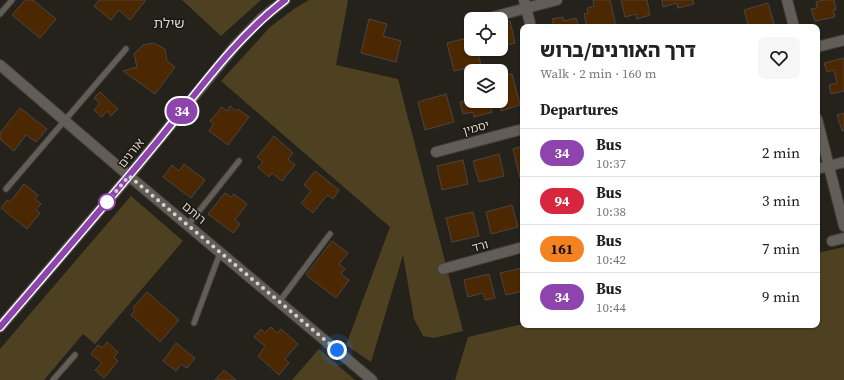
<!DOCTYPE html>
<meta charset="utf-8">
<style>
:root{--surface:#fff;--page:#f6f6f6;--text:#222;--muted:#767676;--line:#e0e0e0}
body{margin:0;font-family:"Source Serif 4","Noto Sans Hebrew",serif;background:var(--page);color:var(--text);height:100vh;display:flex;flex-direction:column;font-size:15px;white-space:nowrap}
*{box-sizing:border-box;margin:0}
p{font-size:13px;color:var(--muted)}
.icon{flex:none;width:22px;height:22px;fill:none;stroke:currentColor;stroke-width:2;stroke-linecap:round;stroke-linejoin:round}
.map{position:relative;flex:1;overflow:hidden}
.panel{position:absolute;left:520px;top:24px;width:300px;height:304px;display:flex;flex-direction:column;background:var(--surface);border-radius:8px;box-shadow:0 1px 3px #0004}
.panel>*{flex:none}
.badge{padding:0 8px;border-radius:13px;font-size:14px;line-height:26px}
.fabs{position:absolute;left:464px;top:12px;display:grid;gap:8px}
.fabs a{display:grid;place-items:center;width:44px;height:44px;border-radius:8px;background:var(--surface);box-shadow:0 1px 3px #0004;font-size:20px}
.you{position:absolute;width:20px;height:20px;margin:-10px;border:3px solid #fff;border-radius:50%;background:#1a73e8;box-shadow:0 0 0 6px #1a73e833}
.map>.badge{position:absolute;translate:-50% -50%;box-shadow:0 0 0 2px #fff}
h2{padding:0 20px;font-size:15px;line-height:36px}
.round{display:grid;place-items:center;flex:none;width:42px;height:42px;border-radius:8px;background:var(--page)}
.head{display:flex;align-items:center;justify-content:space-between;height:68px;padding:0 20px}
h1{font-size:19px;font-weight:800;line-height:30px}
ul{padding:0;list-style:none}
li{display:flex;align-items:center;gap:12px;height:48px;padding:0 20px;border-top:1px solid var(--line)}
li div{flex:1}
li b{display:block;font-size:15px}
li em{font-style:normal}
li .badge{min-width:44px;font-weight:700;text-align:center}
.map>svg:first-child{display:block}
.green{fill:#4d4121}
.building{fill:#4b2702;stroke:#4c4540}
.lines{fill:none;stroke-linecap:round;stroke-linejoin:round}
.service-casing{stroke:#423f3a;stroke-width:7}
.minor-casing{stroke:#423f3a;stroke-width:12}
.service{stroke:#625e57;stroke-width:5}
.minor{stroke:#625e57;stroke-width:10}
.line-casing{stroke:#fff;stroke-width:9}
.line{stroke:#8e44ad;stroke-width:6}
.walk{stroke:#d5d3cf;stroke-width:4;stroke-dasharray:0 7.2}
.stop-dot{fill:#fff;stroke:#8e44ad;stroke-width:2}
.labels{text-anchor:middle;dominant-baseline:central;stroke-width:3;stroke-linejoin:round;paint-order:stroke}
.street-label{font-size:12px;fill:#d5d3cf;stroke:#1b1812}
.quarter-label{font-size:14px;fill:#d5d1c8;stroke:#1b1812}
</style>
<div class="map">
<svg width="844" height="380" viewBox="0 0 844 380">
<rect width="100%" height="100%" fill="#25221b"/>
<g class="green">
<polygon points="182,0 261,0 221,36"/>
<polygon points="309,0 348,0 336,65 398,79 463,331 434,338 423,336 414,319 403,255 371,362 346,345 390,227 221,81 270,27 294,9"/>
<polygon points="131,196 183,241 95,344 83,334 44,380 0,380 0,349"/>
<polygon points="844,247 844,380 455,380 468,337 523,324 523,325 817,325 817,253"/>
<polygon points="319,349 355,380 292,380"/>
</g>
<g class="building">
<polygon points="25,0 33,0 56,19 40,38 12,15"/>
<polygon points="99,0 145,0 145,1 130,20 119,10 111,20 94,6"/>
<polygon points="593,0 610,0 616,27 587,27 584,14 588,13 587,8 594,6"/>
<polygon points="621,0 647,0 650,15 637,19 636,14 625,17"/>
<polygon points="662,0 693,0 694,4 678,8 677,3 663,7"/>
<polygon points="823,0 834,0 836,10 833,10 835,17 815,21 811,9 817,8 816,2"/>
<polygon points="768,3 775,27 749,27 744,10"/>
<polygon points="563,17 564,21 576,18 579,27 554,27 552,19"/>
<polygon points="369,19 387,24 383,36 401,41 396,62 361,53"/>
<polygon points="510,21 515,43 501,46 501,23"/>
<polygon points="471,37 471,49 477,49 481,65 454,71 447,43"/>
<polygon points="154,43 165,49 167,61 175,67 155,94 123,71 137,67 134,54 143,45"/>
<polygon points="844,58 844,91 831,94 829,85 837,83 834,70 827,72 824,63"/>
<polygon points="512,74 520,105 501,111 498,101 501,101 501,77"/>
<polygon points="471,89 471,101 489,101 492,112 474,117 473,112 463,114 460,102 468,100 466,91"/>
<polygon points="100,92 118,109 111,116 107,111 102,117 94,110 100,103 94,98"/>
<polygon points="446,94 454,122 425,130 418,102"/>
<polygon points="230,106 236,111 238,109 249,117 228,145 209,131 214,124 210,121 222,107 227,111"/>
<polygon points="20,108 47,129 36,142 26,135 14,151 0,139 0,133"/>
<polygon points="844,113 844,131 842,131 837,115"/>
<polygon points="274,136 293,153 288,159 295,165 282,181 272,173 269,177 258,167 263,162 257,157"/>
<polygon points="523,146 523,177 520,178 513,149"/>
<polygon points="499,154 504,176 479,182 473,161"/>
<polygon points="463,160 468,184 442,190 437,166"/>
<polygon points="184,164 205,180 191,198 163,177 172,165 179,171"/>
<polygon points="315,171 339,190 333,199 327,195 313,213 301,203 311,191 304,185"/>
<polygon points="24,184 38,195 35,199 41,204 36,210 40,213 27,229 1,208 7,200 10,202"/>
<polygon points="225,193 231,197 234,194 247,204 235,220 240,224 233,233 208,214"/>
<polygon points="512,205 518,227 491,234 486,212"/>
<polygon points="473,212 479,236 452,242 446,218"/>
<polygon points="332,241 348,253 339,264 345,269 341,274 349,280 336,298 306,275"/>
<polygon points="523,268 523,291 506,295 500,273"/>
<polygon points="489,274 495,298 485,300 483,293 468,297 464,280"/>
<polygon points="147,292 179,320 160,342 131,315 135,310 133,308"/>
<polygon points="271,327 277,333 281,329 298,344 285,359 289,363 279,375 258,356 265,346 254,337 261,329 265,333"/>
<polygon points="107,342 118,352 114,357 118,361 104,378 95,370 102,363 91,354 98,345 102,348"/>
<polygon points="176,343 195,358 187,368 181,364 176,371 163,361"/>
<polygon points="224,370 236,380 215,380"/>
</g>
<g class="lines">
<defs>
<g id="service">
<polyline points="0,14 12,0"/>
<polyline points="6,189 126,49"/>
<polyline points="188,225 239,161"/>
<polyline points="279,302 330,234"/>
<polyline points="194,323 220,253"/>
<polyline points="53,380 75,355"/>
</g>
<g id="minor">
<polyline points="524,0 531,27"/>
<polyline points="787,0 794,27"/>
<polyline points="485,19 557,0"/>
<polyline points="817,47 844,40"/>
<polyline points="0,65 129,176 372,380"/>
<polyline points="817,119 844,226"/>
<polyline points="436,152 523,129"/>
<polyline points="817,169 844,162"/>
<polyline points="832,241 844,238"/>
<polyline points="443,269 523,247"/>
<polyline points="0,327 129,176 235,46 262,18 285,0"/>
</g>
</defs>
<use href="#service" class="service-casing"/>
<use href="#minor" class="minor-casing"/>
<use href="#service" class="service"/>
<use href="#minor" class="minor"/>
</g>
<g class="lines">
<defs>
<path id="line" d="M0,327C53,265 106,204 157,142C197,93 234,39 285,0"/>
</defs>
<use href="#line" class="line-casing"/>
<use href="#line" class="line"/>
<polyline class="walk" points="107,202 129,176 337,350"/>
</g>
<circle class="stop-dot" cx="107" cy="202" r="8"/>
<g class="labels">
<g class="street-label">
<text transform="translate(476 128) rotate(-15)">יסמין</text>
<text transform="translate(131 153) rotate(-51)">אורנים</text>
<text transform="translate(194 213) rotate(40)">רותם</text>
<text transform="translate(480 246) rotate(-15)">ורד</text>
</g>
<g class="quarter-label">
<text x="169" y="23">שילת</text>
</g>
</g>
</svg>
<div class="fabs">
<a><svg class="icon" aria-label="locate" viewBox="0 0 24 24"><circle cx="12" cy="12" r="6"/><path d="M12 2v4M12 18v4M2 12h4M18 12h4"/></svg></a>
<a><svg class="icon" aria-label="layers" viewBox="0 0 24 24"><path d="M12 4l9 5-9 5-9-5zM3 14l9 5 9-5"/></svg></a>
</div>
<div class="you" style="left:337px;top:350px"></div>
<b class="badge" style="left:182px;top:111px;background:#8e44ad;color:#fff">34</b>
<section class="panel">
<div class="head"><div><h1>דרך האורנים/ברוש</h1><p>Walk · 2 min · 160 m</p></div><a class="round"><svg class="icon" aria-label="heart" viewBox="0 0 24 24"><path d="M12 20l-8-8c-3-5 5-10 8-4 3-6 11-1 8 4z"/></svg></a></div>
<h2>Departures</h2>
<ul>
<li><span class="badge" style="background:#8e44ad;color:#fff">34</span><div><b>Bus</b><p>10:37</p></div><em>2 min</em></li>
<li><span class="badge" style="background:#d7263d;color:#fff">94</span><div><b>Bus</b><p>10:38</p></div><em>3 min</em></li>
<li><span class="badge" style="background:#f58220;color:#111">161</span><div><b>Bus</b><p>10:42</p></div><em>7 min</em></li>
<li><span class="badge" style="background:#8e44ad;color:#fff">34</span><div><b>Bus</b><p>10:44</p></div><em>9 min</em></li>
</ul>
</section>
</div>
